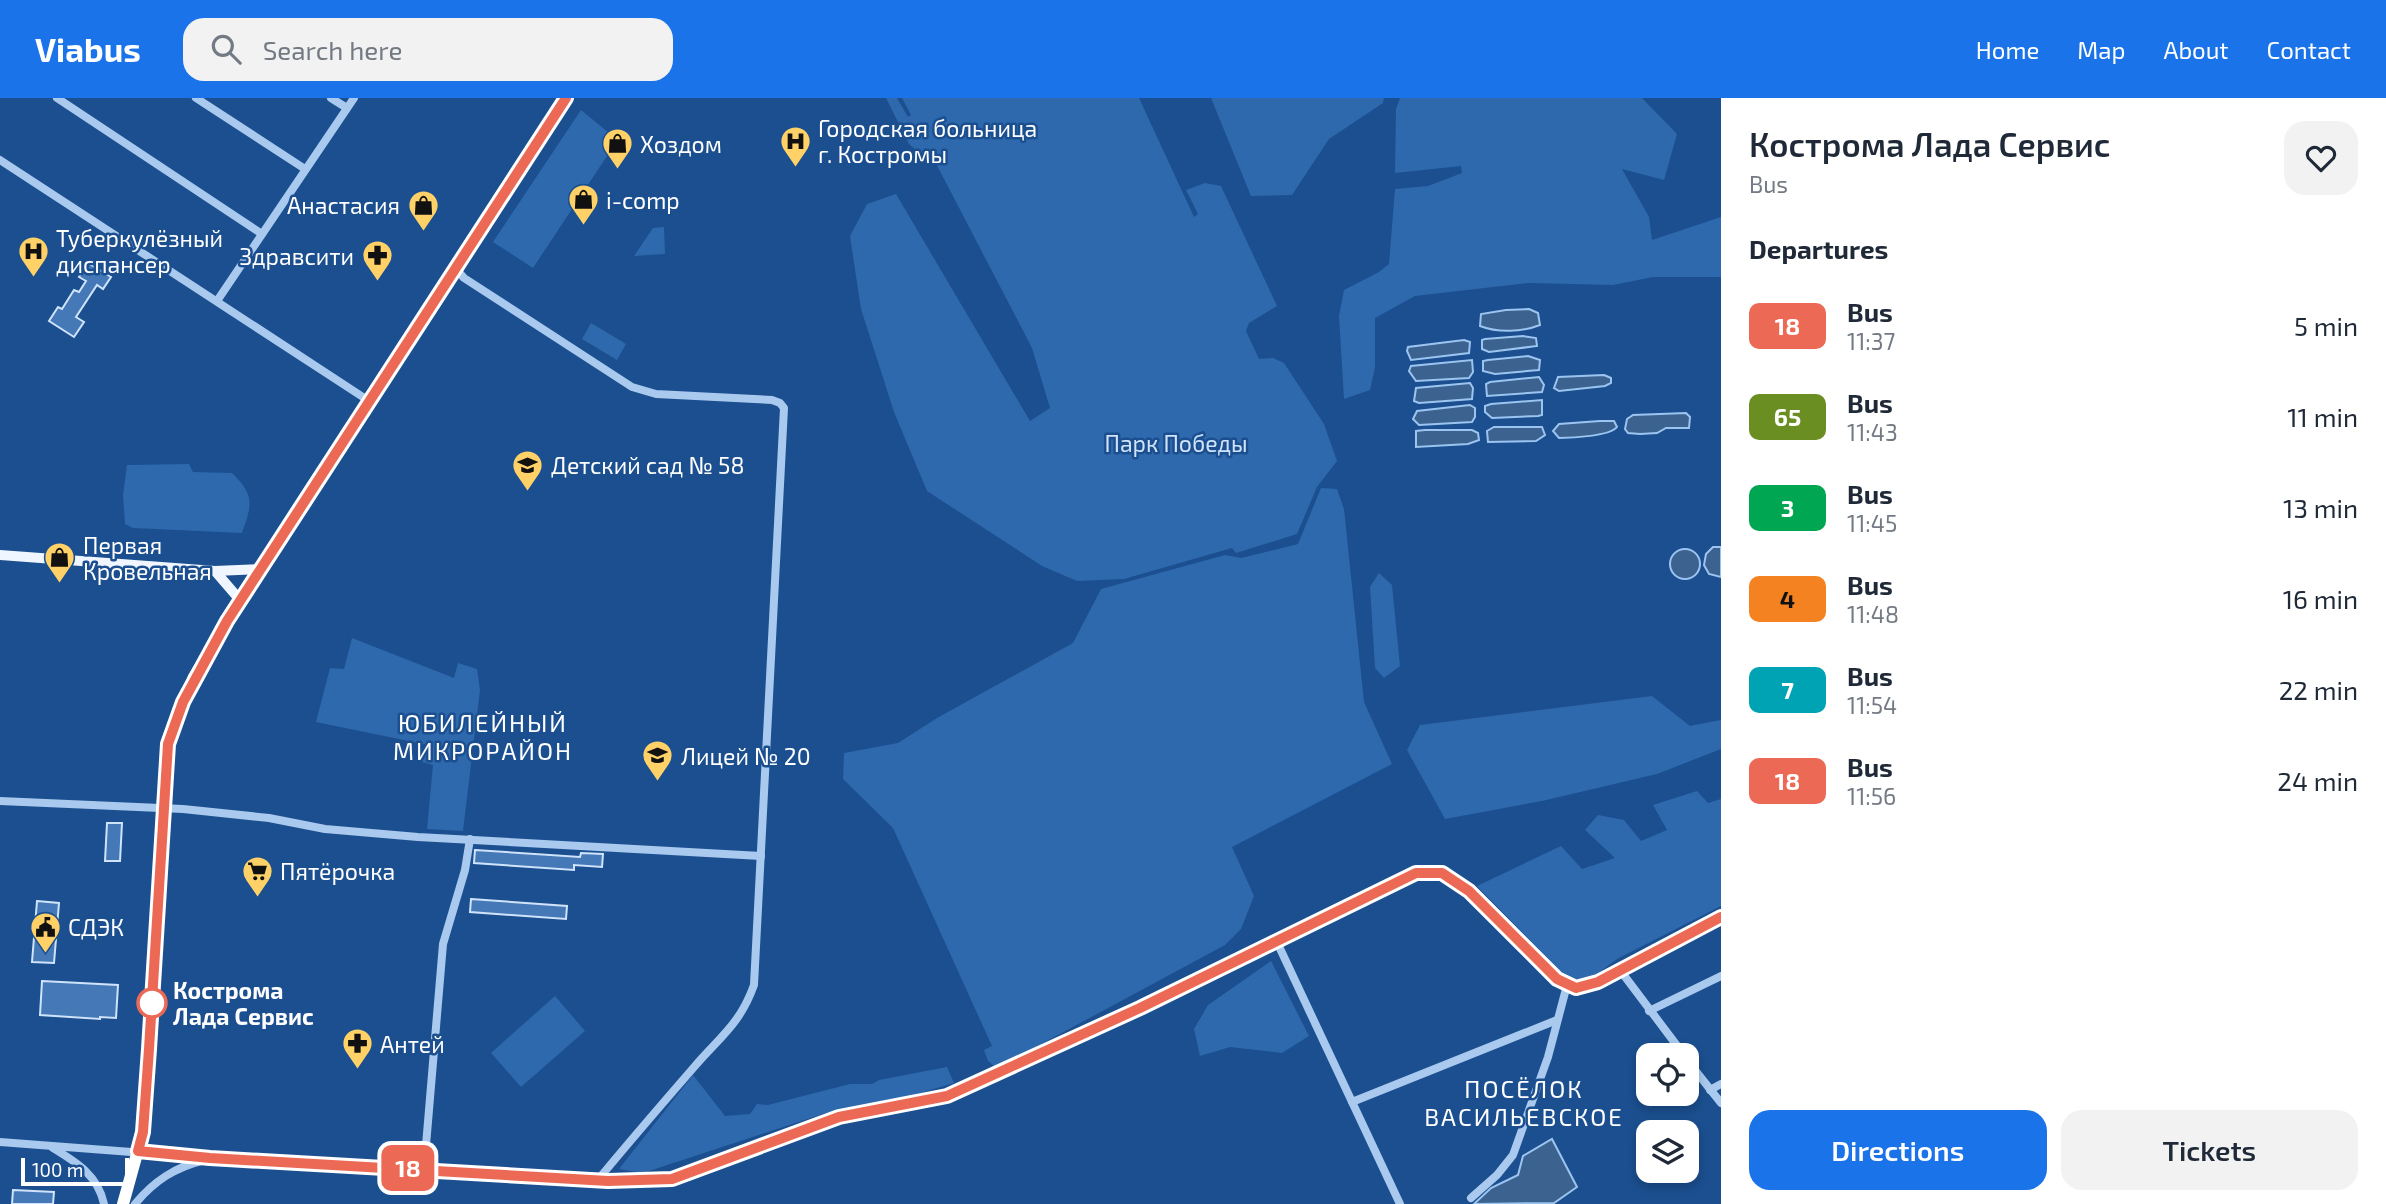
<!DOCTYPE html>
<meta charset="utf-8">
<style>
:root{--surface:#fff;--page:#f2f2f3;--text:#1f2937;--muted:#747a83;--accent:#1a73e8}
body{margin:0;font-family:"Exo 2",sans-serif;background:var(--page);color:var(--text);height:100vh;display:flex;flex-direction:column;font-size:26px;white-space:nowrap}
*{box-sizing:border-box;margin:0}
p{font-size:23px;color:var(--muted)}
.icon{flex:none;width:38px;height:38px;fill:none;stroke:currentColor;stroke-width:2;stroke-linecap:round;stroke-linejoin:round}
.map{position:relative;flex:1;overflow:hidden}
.drawer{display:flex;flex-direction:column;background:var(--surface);width:665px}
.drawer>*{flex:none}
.badge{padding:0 14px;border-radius:10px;font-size:24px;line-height:46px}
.tools{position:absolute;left:1636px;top:945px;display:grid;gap:14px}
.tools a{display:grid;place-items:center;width:63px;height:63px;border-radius:14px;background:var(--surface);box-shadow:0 4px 10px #0003;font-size:35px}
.scale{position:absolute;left:21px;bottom:18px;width:108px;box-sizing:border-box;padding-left:7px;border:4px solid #fff;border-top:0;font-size:19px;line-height:24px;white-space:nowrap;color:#fff;-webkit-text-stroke:5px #1b4f8f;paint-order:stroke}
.map>.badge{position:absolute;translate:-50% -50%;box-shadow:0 0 0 4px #fff}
h2{padding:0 28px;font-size:26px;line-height:63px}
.round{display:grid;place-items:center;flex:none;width:74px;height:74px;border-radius:21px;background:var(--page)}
.summary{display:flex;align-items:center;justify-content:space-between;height:119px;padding:0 28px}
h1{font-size:33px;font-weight:600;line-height:52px}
.primary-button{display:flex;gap:14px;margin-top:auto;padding:14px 28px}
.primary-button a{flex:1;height:80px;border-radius:21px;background:var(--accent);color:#fff;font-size:28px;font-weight:600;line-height:80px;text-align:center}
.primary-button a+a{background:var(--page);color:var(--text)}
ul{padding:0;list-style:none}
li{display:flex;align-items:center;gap:21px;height:91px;padding:0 28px}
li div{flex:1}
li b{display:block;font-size:26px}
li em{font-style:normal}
li .badge{min-width:77px;font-weight:700;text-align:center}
header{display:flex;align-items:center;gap:42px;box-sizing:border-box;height:98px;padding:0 35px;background:var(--accent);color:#fff}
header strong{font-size:33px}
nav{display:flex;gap:38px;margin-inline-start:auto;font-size:24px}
.search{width:490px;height:63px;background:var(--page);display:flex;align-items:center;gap:18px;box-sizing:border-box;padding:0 24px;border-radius:21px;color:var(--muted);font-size:26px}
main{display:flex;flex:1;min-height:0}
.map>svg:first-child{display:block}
.green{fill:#2e69ad}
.water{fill:#3c6290;stroke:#9cc4f0;stroke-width:2}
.building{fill:#4478b7;stroke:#cfe3fa;stroke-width:2}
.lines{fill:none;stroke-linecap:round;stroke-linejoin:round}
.minor{stroke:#a9c9ee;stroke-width:8}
.major{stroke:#f0f6ff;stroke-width:10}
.highway{stroke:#fff;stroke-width:12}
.line-casing{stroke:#fff;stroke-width:16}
.line{stroke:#ec6a55;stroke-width:10}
.stop-dot{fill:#fff;stroke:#ec6a55;stroke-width:3.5}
.labels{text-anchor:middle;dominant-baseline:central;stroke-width:5;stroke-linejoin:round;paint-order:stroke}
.poi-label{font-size:23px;fill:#fff;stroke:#1b4f8f;text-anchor:start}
.park-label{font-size:23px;fill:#cfe3fa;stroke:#1b4f8f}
.stop-label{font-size:23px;font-weight:bold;fill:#fff;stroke:#1b4f8f;text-anchor:start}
.neighbourhood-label{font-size:24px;letter-spacing:2px;fill:#fff;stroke:#1b4f8f}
</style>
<header>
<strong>Viabus</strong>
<div class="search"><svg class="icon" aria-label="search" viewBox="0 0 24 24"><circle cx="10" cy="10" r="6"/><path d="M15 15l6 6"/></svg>Search here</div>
<nav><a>Home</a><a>Map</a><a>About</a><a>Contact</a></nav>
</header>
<main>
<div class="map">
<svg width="1721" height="1106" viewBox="0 0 1721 1106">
<rect width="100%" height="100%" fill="#1b4f8f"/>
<g class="green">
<polygon points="886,0 897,0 908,19 911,17 902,0 1139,0 1194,119 1198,116 1186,92 1205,85 1221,88 1277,208 1249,225 1246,233 1259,261 1273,260 1284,265 1324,326 1337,363 1317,389 1297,436 1236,455 1232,450 1124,481 1077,483 1042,468 927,393 894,314 861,211 850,138 867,106 896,96 1030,323 1050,310 1032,250 930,54 921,57 909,46"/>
<polygon points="1211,0 1384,0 1383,5 1329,41 1292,97 1251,98"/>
<polygon points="1400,0 1642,0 1677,36 1664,82 1622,71 1649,119 1652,142 1721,119 1721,179 1653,179 1613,187 1529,185 1415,198 1375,220 1375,269 1370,292 1344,301 1339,218 1344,192 1379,174 1389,166 1395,91 1428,88 1462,75 1461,68 1395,75 1396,11"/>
<polygon points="581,12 609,35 609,55 533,170 493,144"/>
<polygon points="664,129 665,156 634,158 653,130"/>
<polygon points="591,225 626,246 617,262 582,241"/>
<path d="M189,366L193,374L232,375C255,397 252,407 242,435L133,430L125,426L123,397L127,367Z"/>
<polygon points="1321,390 1337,391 1344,411 1364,604 1392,666 1232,749 1254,798 1241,831 1225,847 1006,965 994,968 988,963 984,952 992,948 893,730 843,681 844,655 898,645 937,620 1073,545 1101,491 1225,457 1241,460 1298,446"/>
<polygon points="1379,475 1392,487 1400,568 1384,580 1375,570 1370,489"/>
<polygon points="352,540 454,580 458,565 477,571 480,592 463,733 427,731 433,667 422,664 428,647 316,624 330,570 344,571"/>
<polygon points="1652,598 1690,628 1721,622 1721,651 1657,676 1542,703 1445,721 1407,652 1420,627"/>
<polygon points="1697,693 1708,705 1721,701 1721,808 1617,861 1597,876 1580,882 1568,881 1477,788 1561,748 1582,771 1615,760 1585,732 1598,717 1624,722 1641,743 1667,732 1653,707"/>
<polygon points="1271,863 1309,938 1282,955 1230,949 1200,958 1194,931 1208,907"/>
<polygon points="555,898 585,933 521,989 491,955"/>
<polygon points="947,969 954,985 907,999 826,1015 643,1075 619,1071 693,977 725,1018 750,1016 757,1006 768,1007 850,986 872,986 879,982"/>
</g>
<g class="water">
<path d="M1529,211L1538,215L1540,227C1522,234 1498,235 1480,228L1481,216L1506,212Z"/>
<polygon points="1523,238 1536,240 1537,248 1489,254 1482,251 1482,242 1485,241"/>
<polygon points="1464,242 1470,244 1469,255 1411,262 1407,253 1408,249"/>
<polygon points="1528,258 1540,262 1539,272 1495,276 1483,273 1483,263 1488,262"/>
<polygon points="1472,262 1473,274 1469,280 1416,283 1409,273 1411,268"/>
<polygon points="1604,277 1611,280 1611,285 1605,288 1559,293 1554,290 1558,279"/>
<polygon points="1539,279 1544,287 1542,294 1487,298 1486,286 1490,284"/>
<polygon points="1470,285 1473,290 1472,301 1419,305 1414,303 1416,290"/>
<polygon points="1542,302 1542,317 1538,318 1492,320 1485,314 1485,308 1491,306"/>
<polygon points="1470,307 1475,310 1475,319 1472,324 1419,327 1413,321 1417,313"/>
<polygon points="1686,315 1690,319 1689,330 1666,330 1657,335 1640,336 1628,335 1625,331 1627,321 1633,317"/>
<path d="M1600,323H1614L1617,329C1610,338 1572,340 1559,340L1553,333L1559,326Z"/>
<polygon points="1494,329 1542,329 1545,337 1536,343 1488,344 1487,333"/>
<polygon points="1425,332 1472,332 1478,335 1479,342 1468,346 1416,349 1416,333"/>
<polygon points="1713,449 1721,449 1721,479 1709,476 1704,467 1706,456"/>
<circle cx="1685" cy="466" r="15"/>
<polygon points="1552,1041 1577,1089 1554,1105 1474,1106 1491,1090 1518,1077 1523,1058"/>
</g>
<g class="building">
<polygon points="88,165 111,179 103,191 97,187 76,219 84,224 74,239 49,223 58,209 62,211 74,192 79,194 86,183 79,179"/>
<polygon points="107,725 122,725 120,763 105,763"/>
<polygon points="475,752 580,759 581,755 603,756 602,769 574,767 574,772 474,765"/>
<polygon points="471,801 567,808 566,821 470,814"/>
<polygon points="37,803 59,805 54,865 32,864"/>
<polygon points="42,883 118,887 116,920 100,919 100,921 40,917"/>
<polygon points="13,1092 54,1094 53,1106 12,1106"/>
</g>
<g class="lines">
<g class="minor">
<polyline points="57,0 262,136"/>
<polyline points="196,0 305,71"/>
<polyline points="331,0 347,10"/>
<polyline points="0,62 369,303"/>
<path d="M455,170L464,180L632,289L656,296L772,302L780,305L784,310L754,887C740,926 721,938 695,968C662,1006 629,1044 597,1083"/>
<polyline points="217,203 354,0"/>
<polyline points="0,703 183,711 269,720 325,731 418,739 761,758"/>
<polyline points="1276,842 1400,1106"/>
<polyline points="1620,872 1684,957"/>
<polyline points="1649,913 1721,878"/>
<polyline points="1687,962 1721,1005"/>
<polyline points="1710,992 1721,986"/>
<polyline points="1352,1004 1557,922"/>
<polyline points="0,1044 210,1060 609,1083 672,1081 839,1019 947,998 1140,910 1416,775 1442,775 1469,793 1557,881 1576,890 1598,884 1721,819"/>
<path d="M53,1050C76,1064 98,1077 104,1106"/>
<polyline points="424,1071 443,846 465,772 470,741"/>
<polyline points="1471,1100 1497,1077 1513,1057 1548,959 1567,887"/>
<path d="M135,1106C154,1083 175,1069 205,1062"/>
</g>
<g class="major">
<polyline points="0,457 215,473 260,471"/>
<polyline points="215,473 240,502"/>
</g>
<polyline class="highway" points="123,1106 143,1034 168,646 194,579 234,513 566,0"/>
</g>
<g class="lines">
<defs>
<polyline id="line" points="566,0 227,523 183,604 168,646 149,951 143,1034 138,1053 210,1060 608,1083 672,1081 839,1019 947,998 1140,910 1416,775 1442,775 1469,793 1557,881 1576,890 1598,884 1721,819"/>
</defs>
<use href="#line" class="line-casing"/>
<use href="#line" class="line"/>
</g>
<defs>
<symbol id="hospital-pin" viewBox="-11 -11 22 30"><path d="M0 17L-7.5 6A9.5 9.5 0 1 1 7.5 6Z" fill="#ffd166" stroke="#1b4f8f"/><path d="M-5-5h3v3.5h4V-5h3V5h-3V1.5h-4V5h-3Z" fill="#111"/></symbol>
<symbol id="shop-pin" viewBox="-11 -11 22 30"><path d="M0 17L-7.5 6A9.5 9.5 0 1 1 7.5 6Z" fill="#ffd166" stroke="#1b4f8f"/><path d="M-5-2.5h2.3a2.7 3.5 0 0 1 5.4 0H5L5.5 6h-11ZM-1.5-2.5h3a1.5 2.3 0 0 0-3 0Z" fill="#111"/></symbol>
<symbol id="pharmacy-pin" viewBox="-11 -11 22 30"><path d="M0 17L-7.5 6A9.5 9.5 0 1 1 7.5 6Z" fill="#ffd166" stroke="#1b4f8f"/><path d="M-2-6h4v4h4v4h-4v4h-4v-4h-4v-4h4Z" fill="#111"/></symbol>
<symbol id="school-pin" viewBox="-11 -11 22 30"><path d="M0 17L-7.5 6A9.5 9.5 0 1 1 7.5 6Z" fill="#ffd166" stroke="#1b4f8f"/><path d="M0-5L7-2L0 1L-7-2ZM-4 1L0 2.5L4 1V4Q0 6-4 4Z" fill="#111"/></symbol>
<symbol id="supermarket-pin" viewBox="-11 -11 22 30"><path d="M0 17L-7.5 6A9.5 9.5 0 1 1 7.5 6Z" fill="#ffd166" stroke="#1b4f8f"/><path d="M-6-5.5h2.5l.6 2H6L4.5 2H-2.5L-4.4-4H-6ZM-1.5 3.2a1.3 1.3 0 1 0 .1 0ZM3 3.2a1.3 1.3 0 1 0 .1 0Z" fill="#111"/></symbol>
<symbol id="civic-pin" viewBox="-11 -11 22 30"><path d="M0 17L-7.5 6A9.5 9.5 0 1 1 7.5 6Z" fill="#ffd166" stroke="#1b4f8f"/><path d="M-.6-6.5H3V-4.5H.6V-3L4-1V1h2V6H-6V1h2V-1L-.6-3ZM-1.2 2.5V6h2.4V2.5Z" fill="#111"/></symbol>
</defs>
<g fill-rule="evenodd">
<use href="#hospital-pin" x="778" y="26" width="35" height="47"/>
<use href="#shop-pin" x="600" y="28" width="35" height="47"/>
<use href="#shop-pin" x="566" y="84" width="35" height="47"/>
<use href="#shop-pin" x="406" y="90" width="35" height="47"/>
<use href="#hospital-pin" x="16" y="136" width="35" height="47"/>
<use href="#pharmacy-pin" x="360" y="140" width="35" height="47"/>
<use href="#school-pin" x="510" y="350" width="35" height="47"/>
<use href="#shop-pin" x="42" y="442" width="35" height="47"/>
<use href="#school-pin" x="640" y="640" width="35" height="47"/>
<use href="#supermarket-pin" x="240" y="756" width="35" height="47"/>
<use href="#civic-pin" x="28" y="812" width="35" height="47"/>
<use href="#pharmacy-pin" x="340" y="928" width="35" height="47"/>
</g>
<circle class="stop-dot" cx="152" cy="905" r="14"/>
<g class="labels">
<g class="poi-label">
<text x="818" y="30">Городская больница<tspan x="818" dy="26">г. Костромы</tspan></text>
<text x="640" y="46">Хоздом</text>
<text x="606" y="102">i-comp</text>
<text x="400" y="107" text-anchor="end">Анастасия</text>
<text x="56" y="140">Туберкулёзный<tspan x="56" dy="26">диспансер</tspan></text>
<text x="354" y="158" text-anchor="end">Здравсити</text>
<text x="551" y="367">Детский сад № 58</text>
<text x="83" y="447">Первая<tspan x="83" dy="26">Кровельная</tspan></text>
<text x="681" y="658">Лицей № 20</text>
<text x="280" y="773">Пятёрочка</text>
<text x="68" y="829">СДЭК</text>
<text x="380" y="946">Антей</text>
</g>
<g class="park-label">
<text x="1176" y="345">Парк Победы</text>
</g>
<g class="stop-label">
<text x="173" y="892">Кострома<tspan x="173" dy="26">Лада Сервис</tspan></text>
</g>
<g class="neighbourhood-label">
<text x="483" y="624">ЮБИЛЕЙНЫЙ<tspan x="483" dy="28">МИКРОРАЙОН</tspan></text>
<text x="1524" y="990">ПОСЁЛОК<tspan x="1524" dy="28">ВАСИЛЬЕВСКОЕ</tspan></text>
</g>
</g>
</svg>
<div class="tools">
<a><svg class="icon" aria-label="locate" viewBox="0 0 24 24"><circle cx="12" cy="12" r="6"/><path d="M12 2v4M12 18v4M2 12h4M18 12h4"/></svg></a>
<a><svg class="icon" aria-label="layers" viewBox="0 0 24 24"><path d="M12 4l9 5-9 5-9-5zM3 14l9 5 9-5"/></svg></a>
</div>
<div class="scale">100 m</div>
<b class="badge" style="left:408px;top:1070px;background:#ec6a55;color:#fff">18</b>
</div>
<section class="drawer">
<div class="summary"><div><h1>Кострома Лада Сервис</h1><p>Bus</p></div><a class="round"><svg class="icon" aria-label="heart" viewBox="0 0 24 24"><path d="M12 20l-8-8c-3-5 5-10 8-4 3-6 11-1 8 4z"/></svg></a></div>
<h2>Departures</h2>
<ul>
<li><span class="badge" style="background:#ec6a55;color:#fff">18</span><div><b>Bus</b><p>11:37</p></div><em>5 min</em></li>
<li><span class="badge" style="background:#6b8e23;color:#fff">65</span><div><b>Bus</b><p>11:43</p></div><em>11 min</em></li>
<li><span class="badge" style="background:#00a651;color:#fff">3</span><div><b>Bus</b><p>11:45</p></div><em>13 min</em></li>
<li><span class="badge" style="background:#f58220;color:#111">4</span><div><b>Bus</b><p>11:48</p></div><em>16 min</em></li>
<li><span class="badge" style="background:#00a3b4;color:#fff">7</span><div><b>Bus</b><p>11:54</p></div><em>22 min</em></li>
<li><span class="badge" style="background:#ec6a55;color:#fff">18</span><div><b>Bus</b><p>11:56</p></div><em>24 min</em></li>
</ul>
<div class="primary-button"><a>Directions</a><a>Tickets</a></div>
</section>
</main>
